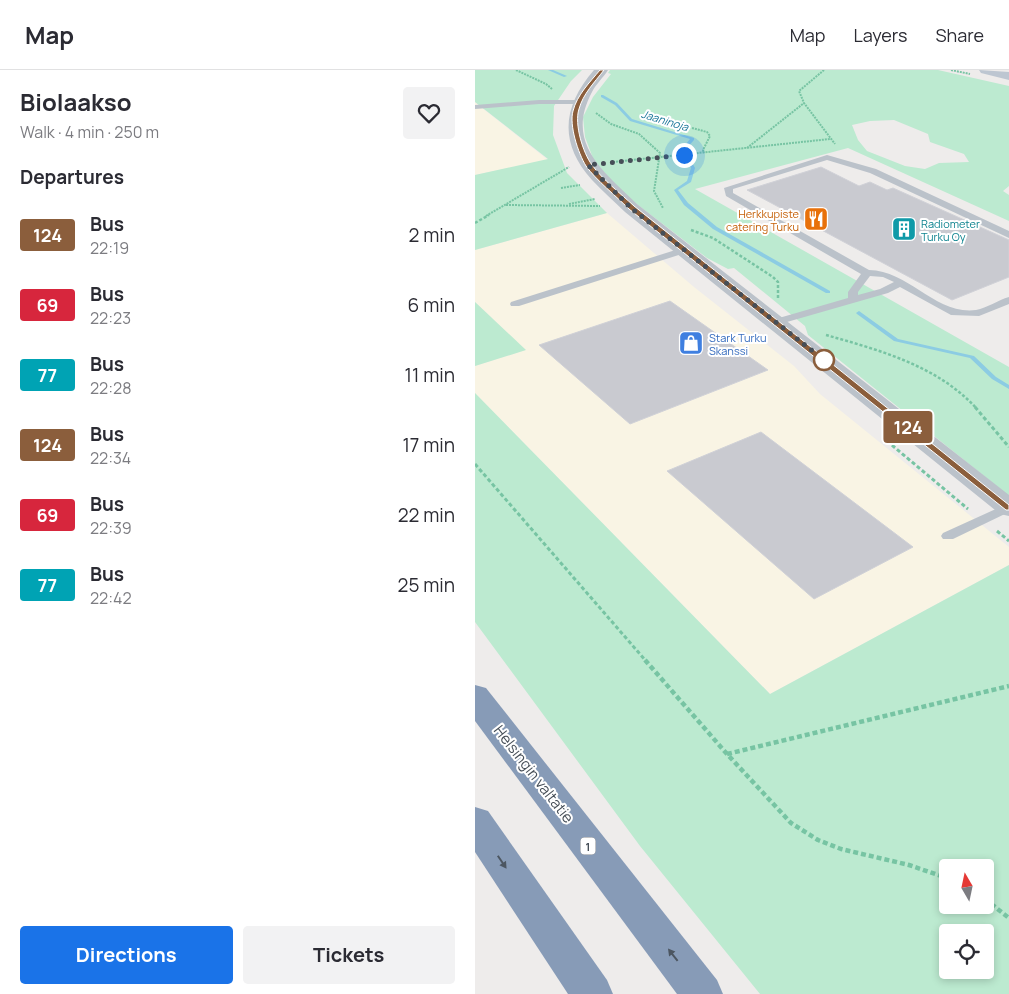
<!DOCTYPE html>
<meta charset="utf-8">
<style>
:root{--surface:#fff;--page:#f2f2f3;--text:#2b2b33;--muted:#7c7c81;--line:#e1e1e2;--accent:#1a73e8}
body{margin:0;font-family:Manrope,sans-serif;background:var(--page);color:var(--text);height:100vh;display:flex;flex-direction:column;font-size:19px;white-space:nowrap}
*{box-sizing:border-box;margin:0}
p{font-size:16px;color:var(--muted)}
.icon{flex:none;width:28px;height:28px;fill:none;stroke:currentColor;stroke-width:2;stroke-linecap:round;stroke-linejoin:round}
.map{position:relative;flex:1;overflow:hidden}
.sheet{display:flex;flex-direction:column;background:var(--surface);width:475px}
.sheet>*{flex:none}
.badge{padding:0 10px;border-radius:4px;font-size:18px;line-height:32px}
.needle{width:32px;rotate:351deg}
.controls{position:absolute;left:464px;top:789px;display:grid;gap:10px}
.controls a{display:grid;place-items:center;width:55px;height:55px;border-radius:5px;background:var(--surface);box-shadow:0 2px 8px #0003;font-size:25px}
.you{position:absolute;width:25px;height:25px;margin:-12px;border:4px solid #fff;border-radius:50%;background:#1a73e8;box-shadow:0 0 0 8px #1a73e833}
.map>.badge{position:absolute;translate:-50% -50%;box-shadow:0 0 0 2px #fff}
h2{padding:0 20px;font-size:19px;line-height:45px}
.round{display:grid;place-items:center;flex:none;width:52px;height:52px;border-radius:5px;background:var(--page)}
.summary{display:flex;align-items:center;justify-content:space-between;height:85px;padding:0 20px}
h1{font-size:24px;font-weight:700;line-height:38px}
.cta{display:flex;gap:10px;margin-top:auto;padding:10px 20px}
.cta a{flex:1;height:58px;border-radius:5px;background:var(--accent);color:#fff;font-size:20px;font-weight:700;line-height:58px;text-align:center}
.cta a+a{background:var(--page);color:var(--text)}
ul{padding:0;list-style:none}
li{display:flex;align-items:center;gap:15px;height:70px;padding:0 20px}
li div{flex:1}
li b{display:block;font-size:19px}
li em{font-style:normal}
li .badge{min-width:55px;font-weight:700;text-align:center}
header{display:flex;align-items:center;gap:30px;box-sizing:border-box;height:70px;padding:0 25px;background:var(--surface);border-bottom:1px solid var(--line)}
header strong{font-size:24px}
nav{display:flex;gap:28px;margin-inline-start:auto;font-size:18px}
main{display:flex;flex:1;min-height:0}
.map>svg:first-child{display:block}
.commercial{fill:#f9f4e4}
.green{fill:#bcead0;fill-rule:evenodd}
.lines{fill:none;stroke-linecap:round;stroke-linejoin:round}
.stream{fill:#8ccce3;fill-rule:evenodd}
.building{fill:#c9cad0;stroke:#d0d1d7}
.path-far3{stroke:#77c4a3;stroke-width:2;stroke-dasharray:2 1;stroke-linecap:butt}
.path-far2{stroke:#77c4a3;stroke-width:2.5;stroke-dasharray:3 2;stroke-linecap:butt}
.path-far1{stroke:#77c4a3;stroke-width:3;stroke-dasharray:4 2.5;stroke-linecap:butt}
.path{stroke:#77c4a3;stroke-width:4.5;stroke-dasharray:5 3;stroke-linecap:butt}
.lane{fill:#bbc2ca;fill-rule:evenodd}
.street{fill:#bbc2ca;fill-rule:evenodd}
.secondary{fill:#bdc6d1;fill-rule:evenodd}
.highway{fill:#879bb7;fill-rule:evenodd}
.oneway{fill:#4c5661}
.line{fill:#8b5e3c;stroke:#fff}
.walk{stroke:#464e57;stroke-width:5;stroke-dasharray:0 9}
.stop-dot{fill:#fff;stroke:#8b5e3c;stroke-width:2.5}
.labels{text-anchor:middle;dominant-baseline:central;stroke-width:4;stroke-linejoin:round;paint-order:stroke}
.far-water-label{font-size:11px;font-style:italic;fill:#187598;stroke:#fff}
.far-food-label{font-size:11px;fill:#c56008;stroke:#fff;text-anchor:end}
.far-culture-label{font-size:11px;fill:#0d838f;stroke:#fff;text-anchor:start}
.far-shop-label{font-size:11px;fill:#366cbe;stroke:#fff;text-anchor:start}
.shield{fill:#fff;stroke:#7e8389;stroke-width:1}
.shield-label{font-size:11px;font-weight:bold;fill:#464e57}
.near-street-label{font-size:15px;fill:#464e57;stroke:#fff}
</style>
<header>
<strong>Map</strong>
<nav><a>Map</a><a>Layers</a><a>Share</a></nav>
</header>
<main>
<section class="sheet">
<div class="summary"><div><h1>Biolaakso</h1><p>Walk · 4 min · 250 m</p></div><a class="round"><svg class="icon" aria-label="heart" viewBox="0 0 24 24"><path d="M12 20l-8-8c-3-5 5-10 8-4 3-6 11-1 8 4z"/></svg></a></div>
<h2>Departures</h2>
<ul>
<li><span class="badge" style="background:#8b5e3c;color:#fff">124</span><div><b>Bus</b><p>22:19</p></div><em>2 min</em></li>
<li><span class="badge" style="background:#d7263d;color:#fff">69</span><div><b>Bus</b><p>22:23</p></div><em>6 min</em></li>
<li><span class="badge" style="background:#00a3b4;color:#fff">77</span><div><b>Bus</b><p>22:28</p></div><em>11 min</em></li>
<li><span class="badge" style="background:#8b5e3c;color:#fff">124</span><div><b>Bus</b><p>22:34</p></div><em>17 min</em></li>
<li><span class="badge" style="background:#d7263d;color:#fff">69</span><div><b>Bus</b><p>22:39</p></div><em>22 min</em></li>
<li><span class="badge" style="background:#00a3b4;color:#fff">77</span><div><b>Bus</b><p>22:42</p></div><em>25 min</em></li>
</ul>
<div class="cta"><a>Directions</a><a>Tickets</a></div>
</section>
<div class="map">
<svg width="534" height="924" viewBox="0 0 534 924">
<rect width="100%" height="100%" fill="#eeeceb"/>
<g class="commercial">
<polygon points="0,32 2,34 73,90 0,105"/>
<polygon points="132,143 219,217 319,296 345,324 534,477 534,495 295,624 0,323 0,296 50,280 0,232 0,180"/>
</g>
<g class="green">
<polygon points="0,0 107,0 96,11 79,36 78,65 92,103 132,143 0,180 0,105 73,89 0,32"/>
<path d="M135,0H463L534,16V116L528,121L534,125V151L373,78L220,119L534,297V426L333,265L330,256L259,198L253,199L232,188L150,125L119,91L110,67L108,47L118,27L136,4L133,3ZM419,50L453,64L455,72L489,84L494,92L464,93L450,99L430,96L392,81L383,70L377,55L395,51Z"/>
<polygon points="0,232 51,280 0,296"/>
<path d="M0,323L295,624L534,495V924H285L165,776L0,552ZM472,798H510V835H472ZM472,862H510V900H472Z"/>
</g>
<g class="lines">
<g class="stream">
<polygon points="73,0 78,0 92,6 89,7"/>
<polygon points="126,25 128,25 142,33 157,49 219,68 219,70 210,80 220,98 216,112 203,120 213,133 242,157 355,221 355,223 351,223 238,159 209,135 199,120 212,111 216,98 206,80 215,69 155,51 140,35 126,27"/>
<polygon points="384,241 423,269 499,286 521,307 534,315 534,319 517,309 495,288 419,271 382,244 381,243"/>
</g>
</g>
<g class="building">
<polygon points="346,97 384,116 395,112 412,120 418,118 534,170 534,207 477,230 272,120"/>
<polygon points="195,231 293,300 155,354 64,275"/>
<polygon points="286,362 438,477 339,529 192,401"/>
</g>
<g class="lines">
<g class="path-far3">
<polyline points="41,0 71,14 77,19"/>
<polyline points="349,0 324,21 329,33 360,74"/>
<polyline points="476,0 495,4"/>
<polyline points="121,43 136,54 164,64 185,83 179,121 188,138"/>
<polyline points="217,58 232,62 235,66 228,80 229,83"/>
<polyline points="272,78 329,33"/>
<polyline points="138,92 355,69"/>
<polyline points="86,118 105,115"/>
<polyline points="94,134 120,129"/>
<polyline points="31,135 125,136"/>
<polyline points="11,146 94,97"/>
</g>
<g class="path-far2">
<polyline points="0,153 14,145"/>
<polyline points="216,160 238,168 298,207 303,212 303,229"/>
<path d="M351,265C404,280 463,296 501,338"/>
</g>
<g class="path-far1">
<polyline points="500,337 534,377"/>
<polyline points="412,371 493,439"/>
<polyline points="0,394 171,591"/>
<polyline points="522,461 534,471"/>
</g>
<g class="path">
<polyline points="170,590 252,684 316,753 343,770 366,779 434,795 472,808"/>
<polyline points="252,684 534,616"/>
<polyline points="510,829 534,848"/>
</g>
<g class="lane">
<polygon points="64,30 103,30 107,32 103,34 64,34 0,39 0,35"/>
<path d="M352,85L401,99L534,161V168L395,103L352,90L258,119V123L394,200C435,201 460,245 501,240C512,238 523,230 534,227V234L504,246L476,245L425,217L413,223L305,254H297L296,252L297,250L373,228V222L386,204L251,126L249,118ZM395,206L408,207L419,212L405,219L383,225V222Z"/>
<polygon points="210,177 215,180 213,182 44,236 36,236 35,234 36,232"/>
<polygon points="534,433 534,442 478,469 468,469 466,466 468,463"/>
</g>
<path class="street" d="M119,0H133C128,8 121,14 117,22C89,74 130,102 162,134L534,425V446L525,444L150,142C139,131 127,121 117,110C83,72 88,36 119,0Z"/>
<polygon class="secondary" points="504,0 534,2 534,10 506,3"/>
<g class="highway">
<polygon points="0,615 11,618 242,910 248,924 202,924 0,651"/>
<polygon points="0,737 13,741 132,910 138,924 93,924 0,782"/>
</g>
</g>
<defs><path id="oneway-solid" d="M-6-.8H1V-3.2L6.5 0L1 3.2V.8H-6Z" transform="scale(1.25)"/></defs>
<g class="oneway">
<use href="#oneway-solid" transform="translate(27 792) rotate(56)"/>
<use href="#oneway-solid" transform="translate(198 885) rotate(-128)"/>
</g>
<path class="line" d="M125,0H129C119,13 108,24 104,39C99,54 108,83 117,95C128,110 145,123 159,136L534,435V440H531L154,139C141,126 121,110 111,96C103,83 94,55 98,41C102,25 115,12 125,0Z"/>
<g class="lines">
<polyline class="walk" points="209,85 113,95 156,138 349,290"/>
</g>
<defs>
<symbol id="restaurant-square" viewBox="-11 -11 22 22"><rect x="-9" y="-9" width="18" height="18" rx="4" fill="#e8710a" stroke="#fff"/><path d="M-5-6h1v4h1v-4h1v4h1v-4h1v5L-1.5 .5V6h-2V.5L-5-1ZM5-6V6H3V1.5H1.5Q1.5-4 5-6Z" fill="#fff"/></symbol>
<symbol id="building-square" viewBox="-11 -11 22 22"><rect x="-9" y="-9" width="18" height="18" rx="4" fill="#0f9aa8" stroke="#fff"/><path d="M-4-6H4V6H1V3H-1V6H-4ZM-2.5-4.3h1.7v1.8h-1.7ZM.8-4.3h1.7v1.8H.8ZM-2.5-1h1.7V.8h-1.7ZM.8-1h1.7V.8H.8Z" fill="#fff"/></symbol>
<symbol id="shop-square" viewBox="-11 -11 22 22"><rect x="-9" y="-9" width="18" height="18" rx="4" fill="#3f7fe0" stroke="#fff"/><path d="M-5-2.5h2.3a2.7 3.5 0 0 1 5.4 0H5L5.5 6h-11ZM-1.5-2.5h3a1.5 2.3 0 0 0-3 0Z" fill="#fff"/></symbol>
</defs>
<g fill-rule="evenodd">
<use href="#restaurant-square" x="327" y="135" width="28" height="28"/>
<use href="#building-square" x="415" y="145" width="28" height="28"/>
<use href="#shop-square" x="202" y="259" width="28" height="28"/>
</g>
<circle class="stop-dot" cx="349" cy="290" r="10"/>
<g class="labels">
<g class="far-water-label">
<text transform="translate(190 50) rotate(17)">Jaaninoja</text>
</g>
<g class="far-food-label">
<text x="324" y="143">Herkkupiste<tspan x="324" dy="13">catering Turku</tspan></text>
</g>
<g class="far-culture-label">
<text x="446" y="153">Radiometer<tspan x="446" dy="13">Turku Oy</tspan></text>
</g>
<g class="far-shop-label">
<text x="234" y="267">Stark Turku<tspan x="234" dy="13">Skanssi</tspan></text>
</g>
<rect class="shield" x="105.5" y="767.5" width="15" height="17" rx="4"/>
<g class="shield-label">
<text x="113" y="776">1</text>
</g>
<g class="near-street-label">
<text transform="translate(59 704) rotate(52)">Helsingin valtatie</text>
</g>
</g>
</svg>
<div class="controls">
<a><svg class="needle" viewBox="-14 -14 28 28"><path d="M0-13l5 13h-10z" fill="#e53935"/><path d="M0 13l5-13h-10z" fill="#7c7c81"/></svg></a>
<a><svg class="icon" aria-label="locate" viewBox="0 0 24 24"><circle cx="12" cy="12" r="6"/><path d="M12 2v4M12 18v4M2 12h4M18 12h4"/></svg></a>
</div>
<div class="you" style="left:209px;top:85px"></div>
<b class="badge" style="left:433px;top:357px;background:#8b5e3c;color:#fff">124</b>
</div>
</main>
